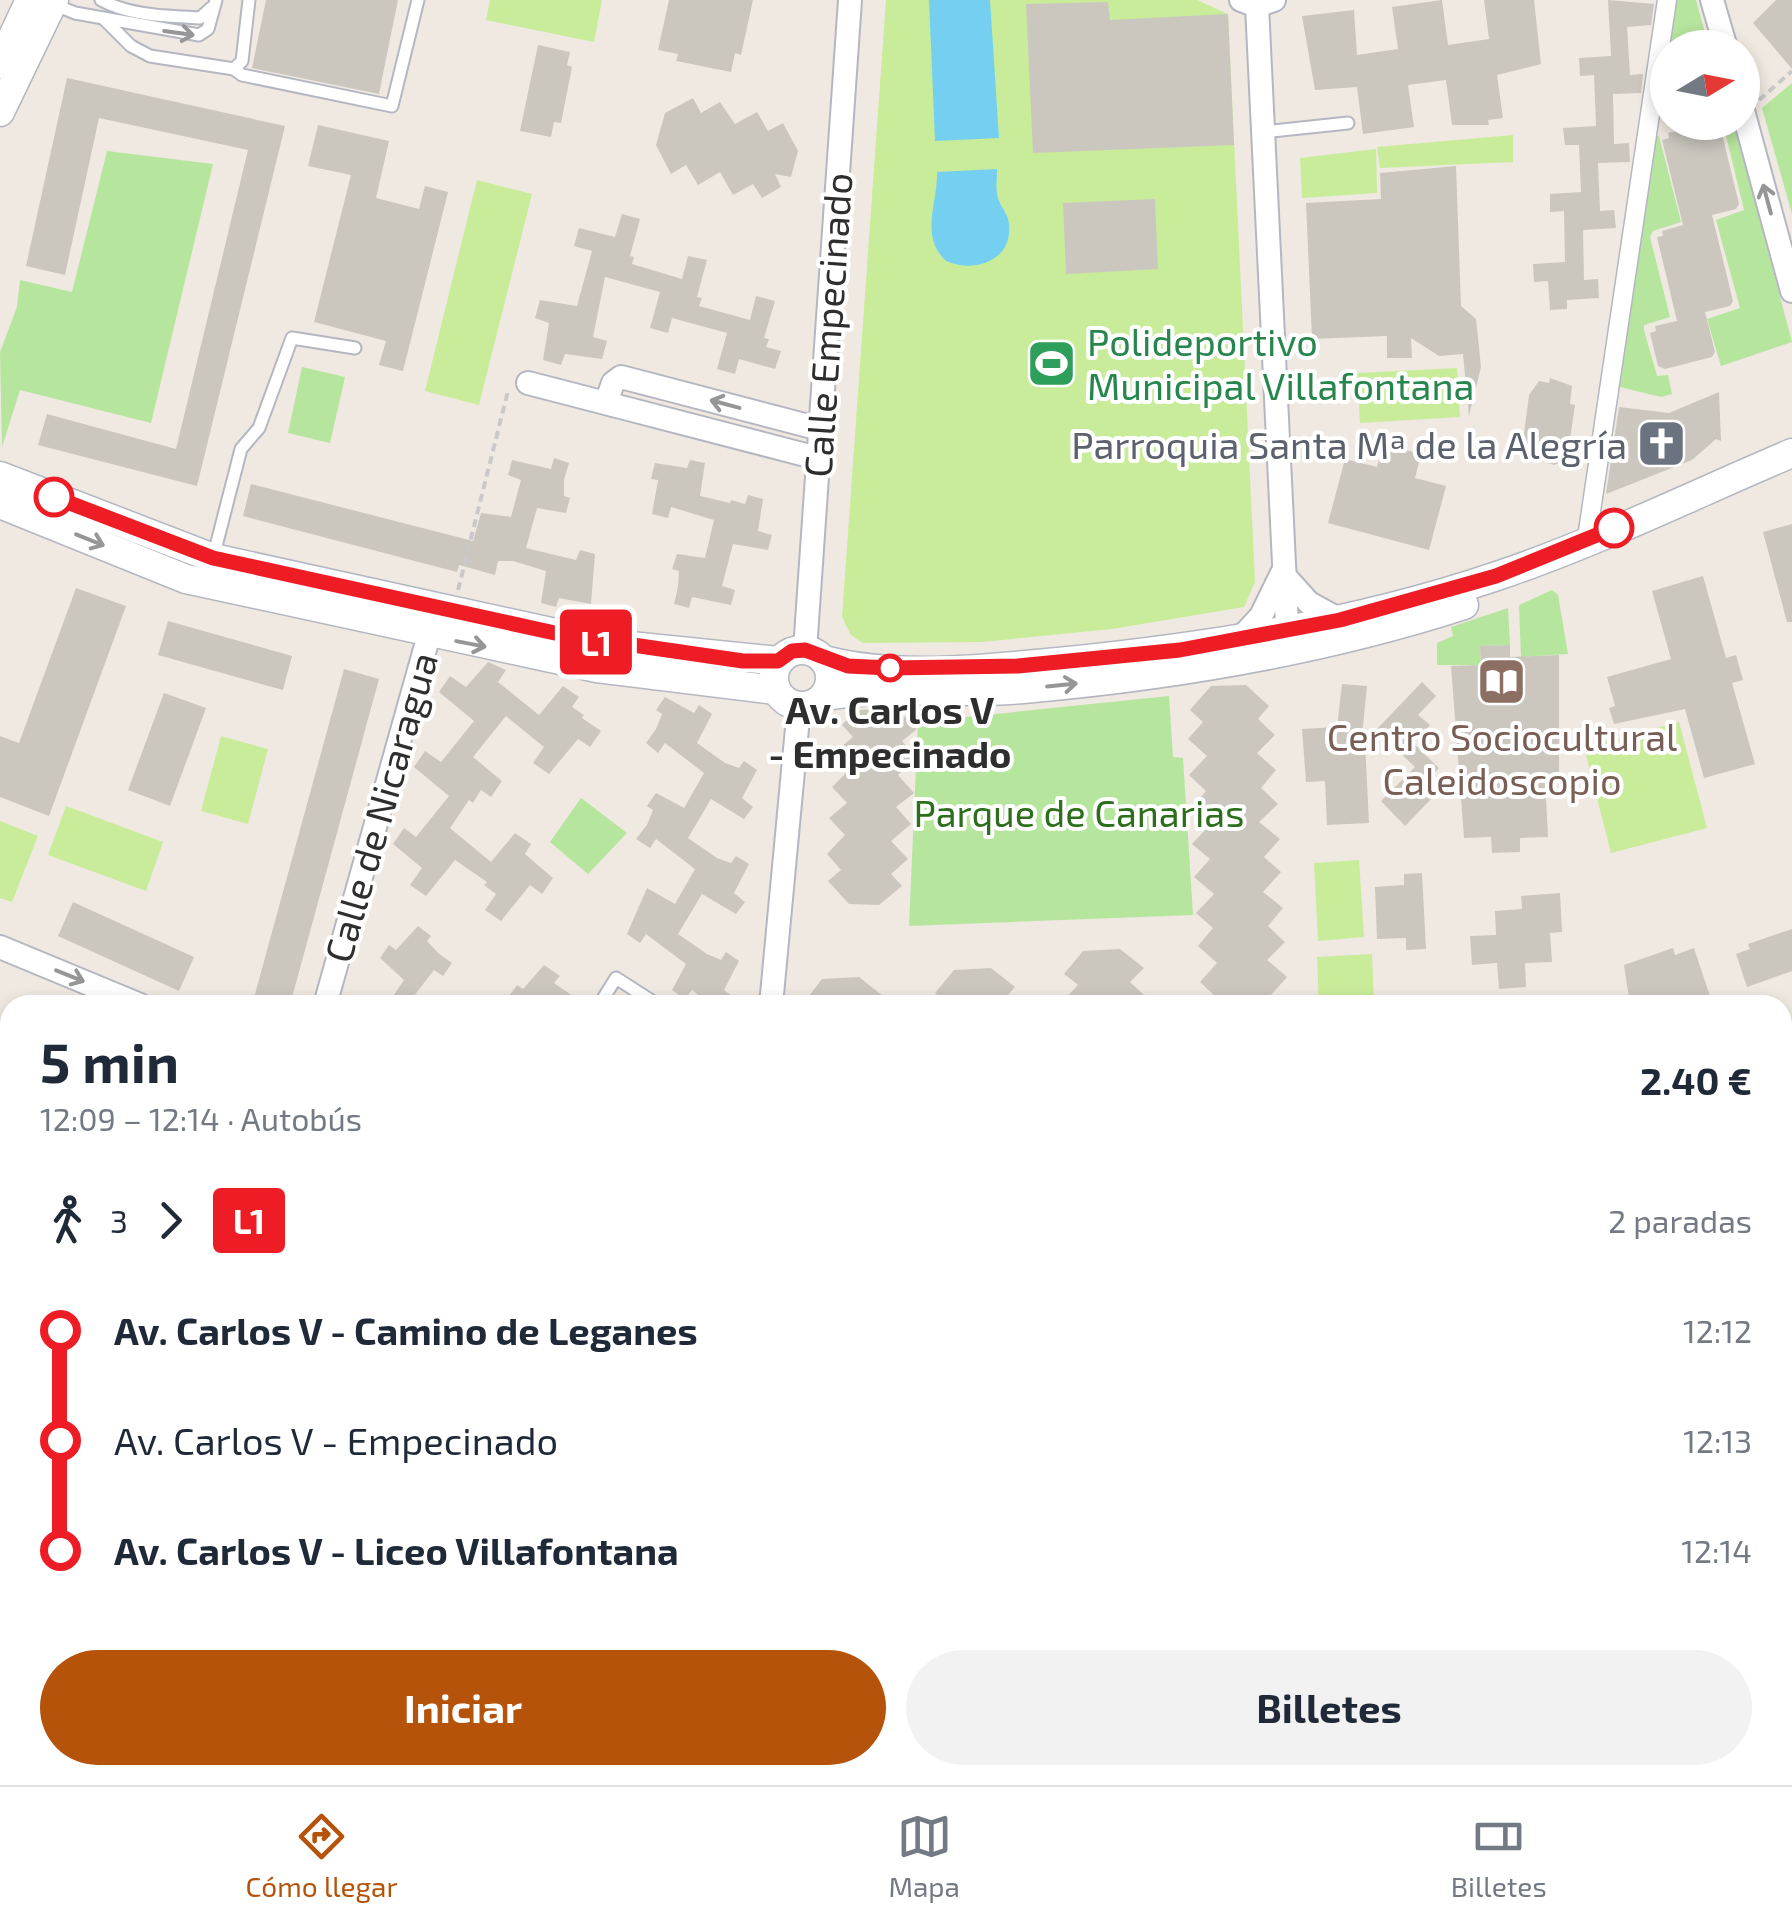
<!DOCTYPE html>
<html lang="es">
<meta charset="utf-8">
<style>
:root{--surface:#fff;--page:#f2f2f3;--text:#1f2937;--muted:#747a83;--line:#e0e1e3;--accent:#b45309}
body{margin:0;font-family:"Exo 2",sans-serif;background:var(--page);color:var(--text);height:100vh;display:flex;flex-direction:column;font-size:38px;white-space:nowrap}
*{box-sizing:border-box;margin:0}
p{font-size:32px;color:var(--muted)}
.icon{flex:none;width:55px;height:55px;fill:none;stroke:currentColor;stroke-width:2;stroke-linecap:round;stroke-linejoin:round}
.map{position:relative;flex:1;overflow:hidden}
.drawer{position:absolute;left:0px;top:995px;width:1792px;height:790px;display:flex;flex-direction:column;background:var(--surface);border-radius:30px 30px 0 0;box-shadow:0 5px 15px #0003}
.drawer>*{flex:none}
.badge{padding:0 20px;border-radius:8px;font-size:35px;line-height:65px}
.needle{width:65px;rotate:80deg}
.fabs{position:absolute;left:1650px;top:30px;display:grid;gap:20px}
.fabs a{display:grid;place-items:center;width:110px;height:110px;border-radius:50%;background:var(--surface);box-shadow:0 5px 15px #0003;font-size:50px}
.map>.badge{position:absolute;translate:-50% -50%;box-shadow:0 0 0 5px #fff}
.legs{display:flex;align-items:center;gap:15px;height:110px;padding:0 40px;font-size:32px}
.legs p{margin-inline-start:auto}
.head{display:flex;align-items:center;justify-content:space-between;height:170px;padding:0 40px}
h1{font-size:55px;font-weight:700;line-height:75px}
.button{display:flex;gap:20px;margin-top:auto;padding:20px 40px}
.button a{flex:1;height:115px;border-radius:60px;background:var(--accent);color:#fff;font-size:40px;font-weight:700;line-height:115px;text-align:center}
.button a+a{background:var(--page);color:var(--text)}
ul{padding:0 40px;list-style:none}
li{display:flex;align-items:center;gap:35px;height:110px;font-size:38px}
li i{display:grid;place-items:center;width:15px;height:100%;margin:0 12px;background:currentColor}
li i::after{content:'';width:25px;height:25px;margin:-12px;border:8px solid;border-radius:50%;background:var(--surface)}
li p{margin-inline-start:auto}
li:first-child i{background:linear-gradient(#0000 50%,currentColor 0)}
li:last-child i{background:linear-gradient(currentColor 50%,#0000 0)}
.tab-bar{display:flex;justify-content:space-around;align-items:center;height:140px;border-top:2px solid var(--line);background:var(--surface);font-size:28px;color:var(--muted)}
.tab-bar a{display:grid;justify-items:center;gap:5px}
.tab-bar .current{color:var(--accent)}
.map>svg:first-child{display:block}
.green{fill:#b6e59e}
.pitch{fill:#c9ec9a}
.water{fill:#75cff0}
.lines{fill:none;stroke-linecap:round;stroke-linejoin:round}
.stream{stroke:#75cff0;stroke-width:6}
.building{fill:#cbc7bf}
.service-casing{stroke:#b4b7c1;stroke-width:15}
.pedestrian-casing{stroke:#b4b7c1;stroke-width:21}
.minor-casing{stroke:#b4b7c1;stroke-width:26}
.tertiary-casing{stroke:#b4b7c1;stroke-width:31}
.path{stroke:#c9c9c9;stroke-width:4;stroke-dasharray:8 5;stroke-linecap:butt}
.service{stroke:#fff;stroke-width:11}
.pedestrian{stroke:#fff;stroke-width:18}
.minor{stroke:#fff;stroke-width:22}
.tertiary{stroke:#fff;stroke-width:28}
.oneway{stroke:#969696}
.line-1-casing{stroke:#fff;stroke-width:22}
.line-1{stroke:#ee1c25;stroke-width:15}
.stop-1-dot{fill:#fff;stroke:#ee1c25;stroke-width:5}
.labels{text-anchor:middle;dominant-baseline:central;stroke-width:8;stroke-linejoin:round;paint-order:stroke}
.street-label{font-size:38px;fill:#2e2e2e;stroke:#fff}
.leisure-label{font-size:38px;fill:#27864d;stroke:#fff;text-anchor:start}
.worship-label{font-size:38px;fill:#5b616d;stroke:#fff;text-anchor:end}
.stop-label{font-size:38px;font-weight:bold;fill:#2e2e2e;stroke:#fff}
.education-label{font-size:38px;fill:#785e54;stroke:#fff}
.park-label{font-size:38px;fill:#2c6e1b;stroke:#fff}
</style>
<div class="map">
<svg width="1792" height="1785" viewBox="0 0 1792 1785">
<rect width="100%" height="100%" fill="#efe9e1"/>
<g class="green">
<polygon points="1677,0 1696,0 1709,47 1670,47"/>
<polygon points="1792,83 1792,214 1762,108"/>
<polygon points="1723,123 1734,123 1792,342 1721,366 1707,319 1740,308 1716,220 1744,210"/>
<polygon points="1655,136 1659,136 1681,222 1653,231 1650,237 1670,317 1644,325 1644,330 1657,376 1668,375 1672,394 1661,397 1616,386"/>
<polygon points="107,151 213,164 151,423 20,390 2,447 0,352 17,307 20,280 72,292"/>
<polygon points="302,367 345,377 330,443 288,433"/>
<polygon points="1552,590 1558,595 1568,654 1521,657 1519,605"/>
<polygon points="1508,608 1510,645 1480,646 1481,665 1437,665 1437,643 1453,636 1451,627"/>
<polygon points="1169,696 1173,757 1183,758 1193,915 909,926 918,722"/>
<polygon points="581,798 627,833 588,874 550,842"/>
</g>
<g class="pitch">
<polygon points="490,0 602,0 594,42 486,20"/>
<polygon points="886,0 1197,0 1228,14 1255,582 1244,607 1112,629 982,642 863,643 851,635 842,617"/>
<polygon points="1513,135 1513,162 1380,168 1377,147"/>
<polygon points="1376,149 1377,193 1302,198 1300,158"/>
<polygon points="477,180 532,194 479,405 425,391"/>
<polygon points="1457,368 1460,417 1360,423 1357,373"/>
<polygon points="1679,722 1707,828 1611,853 1584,747"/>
<polygon points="221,736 268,749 248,824 201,811"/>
<polygon points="66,806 163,842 146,891 48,855"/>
<polygon points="0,821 38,836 12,902 0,898"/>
<polygon points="1359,860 1364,937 1318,941 1314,863"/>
<polygon points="1372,954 1374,1005 1319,1005 1317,957"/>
</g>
<g class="water">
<polygon points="929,0 990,0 999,138 935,141"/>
<path d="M997,169C997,179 995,192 999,201C1003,210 1008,214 1009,224C1013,260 975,274 946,261C919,235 938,204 937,172Z"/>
</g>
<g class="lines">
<g class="stream">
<polyline points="0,1247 10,1247"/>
<polyline points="704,1775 708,1785"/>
</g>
</g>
<g class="building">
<polygon points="266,0 398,0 379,94 252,68"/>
<polygon points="669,0 753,0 741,55 735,53 731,72 676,61 678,54 658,50"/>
<polygon points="1442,0 1448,45 1489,39 1484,0 1534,0 1541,64 1497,75 1503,118 1488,120 1489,125 1452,125 1446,80 1408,85 1414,127 1363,134 1357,87 1315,90 1302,16 1354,10 1357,55 1398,49 1392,7"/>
<polygon points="1608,0 1654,4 1651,25 1627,27 1630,75 1643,74 1641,93 1613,94 1614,144 1629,143 1630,162 1598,163 1600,211 1614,210 1616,228 1583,230 1584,280 1598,279 1599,298 1567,300 1567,309 1550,310 1548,281 1534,282 1533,264 1565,262 1564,211 1550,212 1550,194 1581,192 1579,145 1565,145 1563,128 1596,126 1594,75 1580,76 1579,58 1611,56"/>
<polygon points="1776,0 1792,0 1792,69 1753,23"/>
<polygon points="1108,2 1110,20 1228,14 1234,145 1033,153 1026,4"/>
<polygon points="538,45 570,52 567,65 572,67 561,123 554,122 551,137 520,131"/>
<polygon points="67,78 285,126 197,486 38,445 47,414 176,449 248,150 99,118 65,275 26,266"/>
<polygon points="693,98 701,113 720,102 735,124 757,112 768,131 783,123 798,151 791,177 775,174 781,187 762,198 753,184 733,195 720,172 698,185 686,165 671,174 656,145 665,113"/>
<polygon points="1715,122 1720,126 1739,204 1736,209 1712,215 1733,301 1730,306 1705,312 1715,352 1712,357 1665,369 1658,366 1650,333 1656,331 1655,326 1677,321 1657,237 1663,236 1662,231 1683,225 1662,140 1669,138 1668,133"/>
<polygon points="318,125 389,141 376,198 419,209 425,186 448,192 403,371 379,365 386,341 314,322 351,175 308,166"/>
<polygon points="1456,166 1461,306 1476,319 1481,367 1469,416 1463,354 1439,356 1411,338 1412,358 1387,358 1387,336 1312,339 1306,203 1381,199 1380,173"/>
<polygon points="1155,199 1158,269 1066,274 1063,203"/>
<polygon points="622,214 640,219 630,256 634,257 632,264 682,279 688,256 707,260 697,297 702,298 699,306 750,320 756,296 775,301 764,338 769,339 766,347 781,351 775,369 739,359 735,374 717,369 727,333 672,318 668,333 650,328 660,292 605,277 593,337 607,341 602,359 565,354 561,365 543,360 549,323 535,318 540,300 577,306 592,251 574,246 579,228 615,237"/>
<polygon points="1550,378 1572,386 1570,404 1575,405 1569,446 1564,445 1561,462 1554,465 1528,457 1523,442 1529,395 1539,381 1549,383"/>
<polygon points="1719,392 1721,441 1716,439 1692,460 1606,494 1619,407 1669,413"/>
<polygon points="1383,444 1421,454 1415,478 1446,486 1429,550 1328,523 1345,459 1377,467"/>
<polygon points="554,458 569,463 564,480 564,496 570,498 566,513 537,508 526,548 576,560 580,550 595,554 591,604 559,598 556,607 541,603 546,571 513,561 498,561 495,575 459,565 457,572 243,516 251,484 473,541 481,513 511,517 521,480 508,475 512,460 551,469"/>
<polygon points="690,460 705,463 700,496 730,503 731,500 745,504 748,495 763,499 758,531 772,535 768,550 733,544 722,586 735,590 731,605 692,597 689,608 674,604 678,587 679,571 672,569 677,554 705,558 714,520 671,507 668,518 652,514 658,480 651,479 655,463 687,468"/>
<polygon points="1792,524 1792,622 1787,622 1763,532"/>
<polygon points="1703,576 1726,658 1736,655 1743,680 1732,683 1755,764 1704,778 1685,709 1614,724 1609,708 1615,706 1607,677 1671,659 1652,591"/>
<polygon points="76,588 126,606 49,816 0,797 0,736 19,743"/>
<polygon points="168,621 292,656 283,690 158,655"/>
<polygon points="1510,645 1510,657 1559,655 1559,778 1545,778 1548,837 1520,838 1520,852 1492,853 1491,837 1464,838 1451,666 1481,665 1480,646"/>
<polygon points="488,662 506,670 498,682 539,715 563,686 579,697 572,707 584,715 582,718 601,731 590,747 578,739 549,774 533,763 544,747 506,716 473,757 502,781 491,797 481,790 473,803 469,800 450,828 491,862 515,833 531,844 525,854 553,878 542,894 530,885 501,921 485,910 496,894 484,885 487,882 455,860 426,896 410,885 422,868 393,844 404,828 416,837 449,796 414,767 425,751 441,762 474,721 439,692 450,676 466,687"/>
<polygon points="344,669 379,679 290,1005 252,1005"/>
<polygon points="1422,682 1436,696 1418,715 1430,725 1413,743 1439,768 1421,787 1432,798 1405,826 1381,801 1415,767 1376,730"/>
<polygon points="1342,684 1367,686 1361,746 1365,742 1369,823 1327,825 1325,781 1306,782 1302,729 1337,727"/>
<polygon points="1246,685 1269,706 1258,719 1275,735 1257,753 1276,770 1261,788 1278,804 1259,822 1280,839 1264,857 1281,872 1263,892 1283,908 1268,926 1285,942 1267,960 1287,977 1271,995 1282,1005 1210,1005 1216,997 1200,982 1217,963 1198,946 1213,928 1196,913 1214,894 1194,877 1210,859 1192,844 1210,825 1191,808 1206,791 1189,775 1207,756 1188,739 1203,722 1190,710 1211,686"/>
<polygon points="164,693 206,708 170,806 128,790"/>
<polygon points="665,697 694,713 699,705 712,714 697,743 725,763 739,768 744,761 757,770 742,798 753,807 744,819 711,799 688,838 717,858 731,863 736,856 749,864 734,893 745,902 736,914 702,894 678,934 707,954 721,960 726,952 739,961 724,990 744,1005 711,1005 692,990 685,999 672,990 686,964 646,934 640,943 627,934 647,888 675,904 695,869 656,839 650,848 636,839 647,825 653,810 647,806 656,793 684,808 704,773 665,743 658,753 646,743 656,729 662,714 656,710"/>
<polygon points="896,708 917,729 902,741 917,758 898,775 914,793 896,807 911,824 891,841 908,859 891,874 902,886 879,905 849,904 828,881 841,870 827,854 845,835 829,818 847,803 832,787 851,768 835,752 853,737 842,725 857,710"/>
<polygon points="1422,873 1426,949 1406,950 1406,938 1377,939 1375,887 1404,885 1404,874"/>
<polygon points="1560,893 1562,932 1550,933 1552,962 1525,963 1526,987 1499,989 1497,963 1472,965 1470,936 1496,935 1495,911 1522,909 1521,896"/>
<polygon points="73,902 194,957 179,991 58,936"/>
<polygon points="418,926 431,936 427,941 438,953 452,963 443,976 434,970 407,1005 387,1005 404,980 380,958 389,945 396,950"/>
<polygon points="1792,929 1792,971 1747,987 1736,954 1750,949 1748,944"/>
<polygon points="1673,948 1675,955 1694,948 1713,1005 1630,1005 1624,965"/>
<polygon points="1120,949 1144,968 1130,982 1155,1005 1059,1005 1078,985 1064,974 1083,951"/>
<polygon points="544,965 560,976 554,983 573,996 567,1005 511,1005 507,999 517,985 523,989"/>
<polygon points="991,968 1015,987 999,1005 949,1005 935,993 954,970"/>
<polygon points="859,977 883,996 875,1005 802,1005 822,979"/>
</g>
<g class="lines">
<defs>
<g id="service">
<path d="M101,0C130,16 167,16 200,18L211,8"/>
<polyline points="53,4 75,13 199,35 208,29 216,0"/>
<polyline points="104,19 131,46 150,56 234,69 242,61 249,0"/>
<polyline points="234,69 242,75 392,106 418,0"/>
<polyline points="1263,132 1348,123"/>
<polyline points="213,558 241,449 259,428 292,338 355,348"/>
<polyline points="606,1005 601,1002 616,978 658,1005"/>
</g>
<polyline id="pedestrian" points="1587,538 1667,0"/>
<g id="minor">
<polyline points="1241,0 1257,6 1274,0"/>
<polyline points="1712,0 1726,48"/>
<polyline points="1257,6 1288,646"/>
<polyline points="1742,107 1792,291"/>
<polyline points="528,383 613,405"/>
<polyline points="817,458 613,405 608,397 613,383 621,377 820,429"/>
<polyline points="1239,640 1261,616 1282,573 1309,603 1340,620"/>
<polyline points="805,650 850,0"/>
<polyline points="0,947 140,1005"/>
<polyline points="325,1005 434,617"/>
<polyline points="771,1005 799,707"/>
<polyline points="0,1460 10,1457"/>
<polyline points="1782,1627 1792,1624"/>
<polyline points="200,1785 232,1775"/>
<polyline points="1295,1785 1326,1775"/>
</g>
<g id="tertiary">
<polyline points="0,64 30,0"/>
<polyline points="0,112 54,0"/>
<polyline points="0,476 213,558 601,643 779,661"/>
<polyline points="0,504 186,579 597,668 775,690"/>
<circle cx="802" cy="678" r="28"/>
<path d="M824,660C896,679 984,669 1058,662C1208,647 1355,624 1497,576C1598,542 1695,494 1792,453"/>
<path d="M825,696C890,685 958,695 1023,689C1172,676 1322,651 1464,605"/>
<polyline points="1782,1058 1792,1055"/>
<polyline points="0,1073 10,1078"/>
<polyline points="0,1096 10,1101"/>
</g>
</defs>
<use href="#service" class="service-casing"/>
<use href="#pedestrian" class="pedestrian-casing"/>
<use href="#minor" class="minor-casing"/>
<use href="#tertiary" class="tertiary-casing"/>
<g class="path">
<polyline points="1759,100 1792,71"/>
<polyline points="458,590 508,391"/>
<polyline points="1782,1120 1792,1126"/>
</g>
<use href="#service" class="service"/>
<use href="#pedestrian" class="pedestrian"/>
<use href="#minor" class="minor"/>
<use href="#tertiary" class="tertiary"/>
</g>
<defs><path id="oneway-shaft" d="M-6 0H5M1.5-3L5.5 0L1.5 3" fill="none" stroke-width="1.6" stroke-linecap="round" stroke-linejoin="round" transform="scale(2.5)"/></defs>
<g class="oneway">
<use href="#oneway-shaft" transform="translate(179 33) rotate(8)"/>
<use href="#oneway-shaft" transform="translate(1767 199) rotate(-105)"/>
<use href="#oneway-shaft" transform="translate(725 404) rotate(-165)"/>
<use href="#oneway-shaft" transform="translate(90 540) rotate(22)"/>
<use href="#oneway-shaft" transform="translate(471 644) rotate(11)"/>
<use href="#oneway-shaft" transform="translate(1062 685) rotate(-6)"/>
<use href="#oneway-shaft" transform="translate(70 976) rotate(22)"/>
</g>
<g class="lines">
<defs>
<polyline id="line-1" points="54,497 213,558 564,635 743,661 778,661 792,651 805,650 848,666 890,668 1018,666 1180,650 1340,620 1496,576 1614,528"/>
</defs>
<use href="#line-1" class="line-1-casing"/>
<use href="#line-1" class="line-1"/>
</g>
<defs>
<symbol id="stadium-square" viewBox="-11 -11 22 22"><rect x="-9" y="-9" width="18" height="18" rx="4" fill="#2e9e5b" stroke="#fff"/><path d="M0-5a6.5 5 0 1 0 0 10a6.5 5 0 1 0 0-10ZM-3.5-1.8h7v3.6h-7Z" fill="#fff"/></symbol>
<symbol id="church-square" viewBox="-11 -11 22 22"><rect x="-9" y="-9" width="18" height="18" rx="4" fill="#6b7280" stroke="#fff"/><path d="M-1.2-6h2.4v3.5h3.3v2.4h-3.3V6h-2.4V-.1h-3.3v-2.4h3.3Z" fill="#fff"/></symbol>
<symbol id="library-square" viewBox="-11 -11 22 22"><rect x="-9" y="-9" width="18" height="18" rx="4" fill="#8d6e63" stroke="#fff"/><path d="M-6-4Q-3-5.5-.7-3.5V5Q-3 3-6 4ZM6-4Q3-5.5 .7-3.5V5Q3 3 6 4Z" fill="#fff"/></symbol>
</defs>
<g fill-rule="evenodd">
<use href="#stadium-square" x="1024" y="336" width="55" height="55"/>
<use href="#church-square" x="1634" y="416" width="55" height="55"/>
<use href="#library-square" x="1474" y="654" width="55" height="55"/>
</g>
<g class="stop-1-dot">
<circle cx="54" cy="497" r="18"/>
<circle cx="1614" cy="528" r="18"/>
<circle cx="890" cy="668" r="12"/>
</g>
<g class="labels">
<g class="street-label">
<text transform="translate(827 325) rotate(-86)">Calle Empecinado</text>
<text transform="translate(380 807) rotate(-74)">Calle de Nicaragua</text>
</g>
<g class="leisure-label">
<text x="1087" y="341">Polideportivo<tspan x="1087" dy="44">Municipal Villafontana</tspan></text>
</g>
<g class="worship-label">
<text x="1627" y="444">Parroquia Santa Mª de la Alegría</text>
</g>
<g class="stop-label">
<text x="890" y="709">Av. Carlos V<tspan x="890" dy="44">- Empecinado</tspan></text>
</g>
<g class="education-label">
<text x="1502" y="736">Centro Sociocultural<tspan x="1502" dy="44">Caleidoscopio</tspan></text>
</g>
<g class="park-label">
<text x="1079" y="812">Parque de Canarias</text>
</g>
</g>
</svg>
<div class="fabs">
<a><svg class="needle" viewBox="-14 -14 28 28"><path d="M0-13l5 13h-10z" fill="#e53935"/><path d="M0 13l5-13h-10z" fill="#747a83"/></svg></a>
</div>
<b class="badge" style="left:596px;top:642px;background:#ee1c25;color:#fff">L1</b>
<section class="drawer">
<div class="head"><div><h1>5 min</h1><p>12:09 – 12:14 · Autobús</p></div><b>2.40 €</b></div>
<div class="legs"><svg class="icon" aria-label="walk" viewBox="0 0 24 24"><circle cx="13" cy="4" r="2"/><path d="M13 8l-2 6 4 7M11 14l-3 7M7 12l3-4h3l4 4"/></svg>3<svg class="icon" aria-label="forward" viewBox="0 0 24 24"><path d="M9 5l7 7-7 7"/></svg><b class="badge" style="background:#ee1c25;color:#fff">L1</b><p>2 paradas</p></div>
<ul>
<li><i style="color:#ee1c25"></i><b>Av. Carlos V - Camino de Leganes</b><p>12:12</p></li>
<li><i style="color:#ee1c25"></i><span>Av. Carlos V - Empecinado</span><p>12:13</p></li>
<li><i style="color:#ee1c25"></i><b>Av. Carlos V - Liceo Villafontana</b><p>12:14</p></li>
</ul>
<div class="button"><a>Iniciar</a><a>Billetes</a></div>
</section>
</div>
<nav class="tab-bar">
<a class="current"><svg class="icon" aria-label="directions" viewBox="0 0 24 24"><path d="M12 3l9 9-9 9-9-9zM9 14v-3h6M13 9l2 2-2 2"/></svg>Cómo llegar</a>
<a><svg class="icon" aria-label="map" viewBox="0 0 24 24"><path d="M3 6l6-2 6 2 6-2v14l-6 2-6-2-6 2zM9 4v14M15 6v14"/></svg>Mapa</a>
<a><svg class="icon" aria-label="tickets" viewBox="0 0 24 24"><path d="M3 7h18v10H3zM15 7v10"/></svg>Billetes</a>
</nav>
